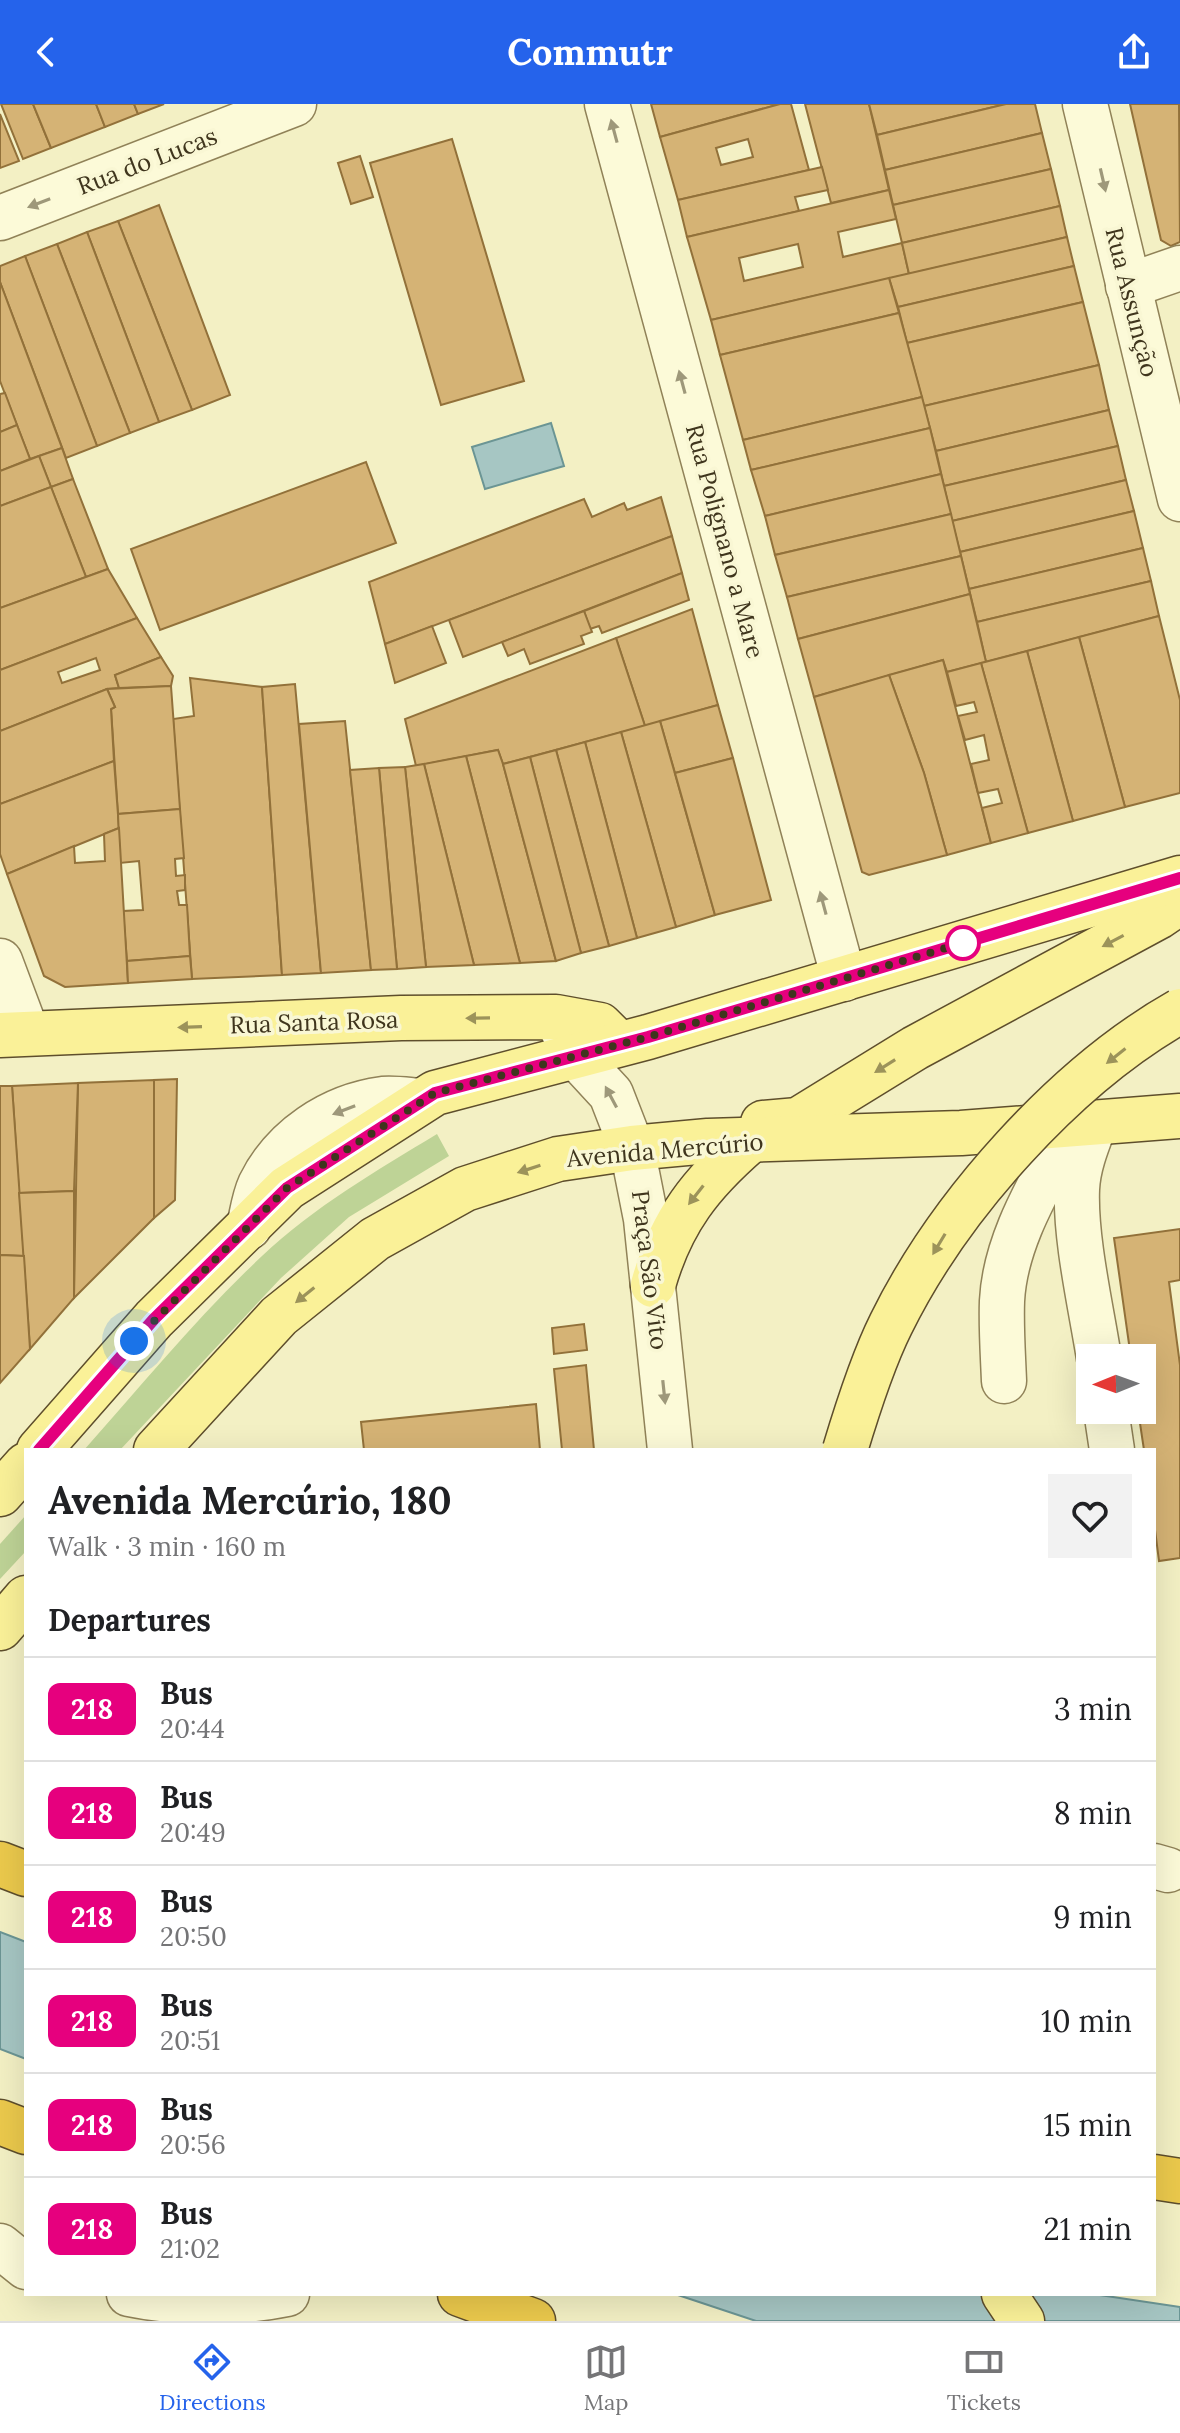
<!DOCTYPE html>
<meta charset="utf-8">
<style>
:root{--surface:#fff;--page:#f2f2f2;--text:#202124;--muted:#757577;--line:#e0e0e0;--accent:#2563eb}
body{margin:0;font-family:Lora,serif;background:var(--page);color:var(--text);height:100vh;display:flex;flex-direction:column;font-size:30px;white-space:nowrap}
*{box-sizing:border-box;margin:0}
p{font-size:26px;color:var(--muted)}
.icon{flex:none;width:44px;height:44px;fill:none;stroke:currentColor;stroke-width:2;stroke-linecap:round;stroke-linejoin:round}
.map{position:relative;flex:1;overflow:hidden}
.details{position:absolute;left:24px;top:1344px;width:1132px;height:848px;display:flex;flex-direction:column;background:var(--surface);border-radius:0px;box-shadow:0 8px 32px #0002}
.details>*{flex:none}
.badge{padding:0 16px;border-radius:12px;font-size:28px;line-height:52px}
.needle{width:52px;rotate:269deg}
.fabs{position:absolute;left:1076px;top:1240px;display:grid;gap:16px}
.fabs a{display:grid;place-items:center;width:80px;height:80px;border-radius:0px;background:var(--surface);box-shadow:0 8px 32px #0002;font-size:40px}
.you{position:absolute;width:40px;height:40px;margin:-20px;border:6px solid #fff;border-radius:50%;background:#1a73e8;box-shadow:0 0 0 12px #1a73e833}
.map>.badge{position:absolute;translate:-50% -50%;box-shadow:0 0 0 4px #fff}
h2{padding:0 24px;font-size:30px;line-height:72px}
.round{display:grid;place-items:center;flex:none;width:84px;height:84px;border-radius:0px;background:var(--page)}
.headline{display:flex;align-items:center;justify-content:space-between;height:136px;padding:0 24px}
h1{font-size:38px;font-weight:700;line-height:60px}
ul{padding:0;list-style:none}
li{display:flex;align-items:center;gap:24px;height:104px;padding:0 24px;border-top:2px solid var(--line)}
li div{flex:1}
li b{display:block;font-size:30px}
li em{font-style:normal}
li .badge{min-width:88px;font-weight:700;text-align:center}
header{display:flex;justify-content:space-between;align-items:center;height:104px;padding:0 24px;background:var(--accent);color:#fff;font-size:36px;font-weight:700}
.tabs{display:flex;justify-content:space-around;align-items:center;height:112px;border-top:2px solid var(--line);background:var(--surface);font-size:22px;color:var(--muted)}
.tabs a{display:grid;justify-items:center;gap:4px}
.tabs .selected{color:var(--accent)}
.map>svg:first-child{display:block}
.green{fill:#bed396}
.water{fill:#a6c6c3;stroke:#6b9594;stroke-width:2}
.building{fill:#d5b375;stroke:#92713a;stroke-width:2;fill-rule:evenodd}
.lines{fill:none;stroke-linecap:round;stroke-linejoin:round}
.minor-casing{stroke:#908258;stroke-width:47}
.major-casing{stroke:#5e4e2c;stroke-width:47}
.highway-casing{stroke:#5e4e2c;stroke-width:47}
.minor{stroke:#fcfad8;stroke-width:44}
.major{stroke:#faf198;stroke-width:44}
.highway{stroke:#ebc94c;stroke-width:44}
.major-bridge-casing{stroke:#5e4e2c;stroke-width:47;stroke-linecap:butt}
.major-bridge{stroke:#faf198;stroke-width:44}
.oneway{fill:#9e987a}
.oneway2{fill:#9c935a}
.line-casing{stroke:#fff;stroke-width:18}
.line{stroke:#e6007e;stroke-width:12}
.walk{stroke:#3f351d;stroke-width:8;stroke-dasharray:0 14.4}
.stop-dot{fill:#fff;stroke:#e6007e;stroke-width:4}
.labels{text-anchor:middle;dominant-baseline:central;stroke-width:7;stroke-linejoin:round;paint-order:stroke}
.street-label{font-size:24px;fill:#3f351d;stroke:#f9f7d4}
</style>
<header><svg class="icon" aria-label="back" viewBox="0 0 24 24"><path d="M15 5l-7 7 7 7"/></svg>Commutr<svg class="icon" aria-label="share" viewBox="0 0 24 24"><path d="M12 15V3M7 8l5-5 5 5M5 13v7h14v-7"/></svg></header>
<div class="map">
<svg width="1180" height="2217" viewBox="0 0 1180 2217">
<rect width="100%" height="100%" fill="#f3f0c4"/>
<g class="green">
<path d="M437,1030L449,1052L349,1113L281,1174L120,1346H84C142,1281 198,1212 262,1152C314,1103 376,1067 437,1030Z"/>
<polygon points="26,1411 26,1447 0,1475 0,1440"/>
</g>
<g class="water">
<polygon points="551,319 564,362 485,385 472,343"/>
<polygon points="0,1828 26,1838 26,1955 0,1945"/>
<polygon points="675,2190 1093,2190 1180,2203 1180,2217 756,2217"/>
</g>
<g class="building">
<polygon points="1,0 33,0 51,44 23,55"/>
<polygon points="33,0 96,0 105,23 51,44"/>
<polygon points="96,0 134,0 138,10 105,23"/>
<polygon points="134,0 164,0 138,10"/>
<polygon points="651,0 780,0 660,33"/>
<path d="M780,0H791L809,66L678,96L660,33ZM748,35L753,53L721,61L716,44Z"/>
<polygon points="805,0 869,0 889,86 831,99"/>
<polygon points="869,0 1006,0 877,31"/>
<polygon points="1006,0 1035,0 1042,29 885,66 877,31"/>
<polygon points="1130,0 1179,0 1180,138 1171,142 1161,136"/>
<polygon points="0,10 19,57 0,64"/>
<polygon points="1042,29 1051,65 893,101 885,66"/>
<polygon points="452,35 524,277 441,301 370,59"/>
<polygon points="360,52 373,93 351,100 338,59"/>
<polygon points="822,63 828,86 795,93 799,107 687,133 678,96"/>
<polygon points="1051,65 1060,102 902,139 893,101"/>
<path d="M889,86L896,115L838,128L843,153L902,139L909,170L711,216L687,133ZM798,140L803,163L744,177L739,154Z"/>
<polygon points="159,101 230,291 192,306 118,117"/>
<polygon points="1060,102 1067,133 909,170 902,139"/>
<polygon points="118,117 192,306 159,318 87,128"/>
<polygon points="87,128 159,318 130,329 57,140"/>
<polygon points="1067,133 1074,162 898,203 889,174"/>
<polygon points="57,140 130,329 97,342 25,152"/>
<polygon points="25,152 97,342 66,354 0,178 0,162"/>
<polygon points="1074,162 1083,198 907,239 898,203"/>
<polygon points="889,174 899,209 720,251 711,216"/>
<polygon points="0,178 62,344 30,355 0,277"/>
<polygon points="1083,198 1099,261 924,302 907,239"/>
<polygon points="899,209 922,293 743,336 720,251"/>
<polygon points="1099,261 1109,306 936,347 924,302"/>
<polygon points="5,289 17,321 0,328 0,290"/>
<polygon points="922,293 930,324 751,366 743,336"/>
<polygon points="1109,306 1118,342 944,382 936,347"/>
<polygon points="17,321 30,355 0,367 0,328"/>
<polygon points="930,324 941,370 765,412 751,366"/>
<polygon points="1118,342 1126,376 952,417 944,382"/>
<polygon points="62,344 73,375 51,383 39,352"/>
<polygon points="39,352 51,383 0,402 0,367"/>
<polygon points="366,358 396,439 160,526 131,445"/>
<polygon points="941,370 951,410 775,451 765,412"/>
<polygon points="73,375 108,465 86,473 51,383"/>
<polygon points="1126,376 1134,407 960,448 952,417"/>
<polygon points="51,383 86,473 0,504 0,402"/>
<polygon points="661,393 672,432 385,540 369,478 584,395 592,413 624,399 627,406"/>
<polygon points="1134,407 1143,444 969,485 960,448"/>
<polygon points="951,410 961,452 787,493 775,451"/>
<polygon points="672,432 682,469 463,553 449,516"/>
<polygon points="1143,444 1151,477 977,518 969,485"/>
<polygon points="961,452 970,490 798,535 787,493"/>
<polygon points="108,465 137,514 0,566 0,504"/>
<polygon points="682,469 689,496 602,529 599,522 590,525 584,507"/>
<polygon points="1151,477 1159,512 986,558 977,518"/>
<polygon points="970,490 986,558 947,568 943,556 814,593 798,535"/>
<polygon points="692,505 718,601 645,622 616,534"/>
<polygon points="584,507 592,528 581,532 584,540 530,560 524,545 508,552 502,538"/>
<polygon points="1159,512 1180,596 1180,689 1125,703 1079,533"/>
<path d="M137,514L161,553L115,571L119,584L107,585L0,627V566ZM96,554L100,566L62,579L58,568Z"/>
<polygon points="432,522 446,559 395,579 385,540"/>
<polygon points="1079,533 1125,703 1073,717 1027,547"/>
<polygon points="616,534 645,622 503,660 498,646 416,662 405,615"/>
<polygon points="1027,547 1073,717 1028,729 981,559"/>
<polygon points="161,553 173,572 171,582 119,584 115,571"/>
<polygon points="943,556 991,739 947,751 924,669 889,571"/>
<polygon points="981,559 1028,729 991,739 982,704 1002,699 998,685 978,689 971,660 989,656 984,631 965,636 958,612 977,608 974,598 956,602 947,568"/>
<polygon points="889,571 924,669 947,751 869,771 862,768 814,593"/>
<polygon points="190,574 262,583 282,871 192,875 173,615 194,612"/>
<polygon points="295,580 321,869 282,871 262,583"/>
<polygon points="171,582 180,705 118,710 111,605 115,603 107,585"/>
<polygon points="107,585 115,603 111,605 114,657 0,700 0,627"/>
<polygon points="718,601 733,654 675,669 660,617"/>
<polygon points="345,617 371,866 321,869 299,620"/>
<polygon points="660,617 715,811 676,823 621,628"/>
<polygon points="621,628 676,823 637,834 585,638"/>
<polygon points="585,638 637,834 609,842 556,646"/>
<polygon points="498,646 503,660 556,857 520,859 466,652"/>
<polygon points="556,646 609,842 581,849 530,653"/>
<polygon points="466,652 520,859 474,861 424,660"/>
<polygon points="530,653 581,849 556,857 503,660"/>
<polygon points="733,654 771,796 715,811 675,669"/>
<polygon points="114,657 119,724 7,770 0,750 0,700"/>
<polygon points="424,660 474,861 426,863 405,663"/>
<polygon points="405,663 426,863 397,865 379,664"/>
<polygon points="379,664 397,865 371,866 350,666"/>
<polygon points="180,705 184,754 175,755 176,772 185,771 185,786 177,787 179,801 187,801 190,852 127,857 123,807 143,806 139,757 120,759 118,710"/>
<polygon points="119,724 128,879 65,883 44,872 7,770 74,742 75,759 105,757 104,730"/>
<polygon points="190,852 192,875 128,879 127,857"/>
<polygon points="177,975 175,1096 154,1114 154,976"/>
<polygon points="154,976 154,1114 74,1194 78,979"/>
<polygon points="78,979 74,1087 19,1089 12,982"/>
<polygon points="0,982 12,982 24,1152 0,1151"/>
<polygon points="74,1087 74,1194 30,1245 19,1089"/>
<polygon points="1180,1125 1180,1176 1169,1178 1180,1261 1180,1454 1159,1457 1154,1418 1154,1346 1144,1346 1138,1306 1142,1306 1142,1254 1131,1254 1114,1134"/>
<polygon points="0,1151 24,1152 30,1245 0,1279"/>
<polygon points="584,1220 587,1246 554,1250 552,1224"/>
<polygon points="586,1261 594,1346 562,1346 554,1265"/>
<polygon points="536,1300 540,1346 364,1346 361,1318"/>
</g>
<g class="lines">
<defs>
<g id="minor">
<polyline points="607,0 844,875"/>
<polyline points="1085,0 1180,395"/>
<polyline points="0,114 294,0"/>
<polyline points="1128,182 1180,164"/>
<polyline points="0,857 27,929"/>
<polyline points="560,921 576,952 611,990 632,1044 646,1115 670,1346"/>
<path d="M1095,1019C1087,1040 1078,1062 1077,1085C1075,1135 1091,1203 1099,1254"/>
<path d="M249,1123C252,1110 254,1094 260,1081C283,1034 331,1002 383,995C395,994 408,996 420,997"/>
<path d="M1004,1277C1003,1251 1001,1224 1002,1197C1005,1134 1044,1075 1072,1020"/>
<polyline points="1106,1306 1112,1346"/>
<polyline points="1154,1762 1168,1766"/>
<polyline points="0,2142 26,2163"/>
<path d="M129,2190C177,2200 238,2200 287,2190"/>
</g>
<g id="major">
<polyline points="0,931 401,914 556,913 600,921 619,940"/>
<polyline points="763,1019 798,1016 915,944 1158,813 1180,798"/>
<path d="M653,1181C671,1117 701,1079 751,1036"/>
<polyline points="39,1346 154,1215 287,1084 435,989 648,933 1180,774"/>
<polyline points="156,1346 279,1212 375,1135 465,1085 558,1055 632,1044 708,1037 961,1029 1180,1012"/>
<polyline points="0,1390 26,1361"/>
<polyline points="0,1524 26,1494"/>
<polyline points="1004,2190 1022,2217"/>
</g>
<g id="highway">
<polyline points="0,1760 26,1770"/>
<polyline points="0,2018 26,2028"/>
<polyline points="1154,2073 1180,2077"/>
<polyline points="460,2190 533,2217"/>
</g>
</defs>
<use href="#minor" class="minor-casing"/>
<use href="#major" class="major-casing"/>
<use href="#highway" class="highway-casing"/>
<use href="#minor" class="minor"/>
<use href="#major" class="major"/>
<use href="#highway" class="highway"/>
<defs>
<path id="major-bridge" d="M845,1346C857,1306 872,1258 891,1220C949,1102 1065,972 1180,907"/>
</defs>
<use href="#major-bridge" class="major-bridge-casing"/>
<use href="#major-bridge" class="major-bridge"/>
</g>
<defs><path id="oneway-solid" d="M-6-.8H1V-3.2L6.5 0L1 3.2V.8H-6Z" transform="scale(2)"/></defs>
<g class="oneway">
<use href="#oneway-solid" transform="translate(614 27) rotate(-105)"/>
<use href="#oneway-solid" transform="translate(1103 76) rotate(77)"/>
<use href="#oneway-solid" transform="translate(39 99) rotate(159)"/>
<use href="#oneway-solid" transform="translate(682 278) rotate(-105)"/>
<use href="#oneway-solid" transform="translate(823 799) rotate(-105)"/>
<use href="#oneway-solid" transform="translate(611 993) rotate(-118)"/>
<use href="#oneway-solid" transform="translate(344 1006) rotate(159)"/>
<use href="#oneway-solid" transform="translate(664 1288) rotate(84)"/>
</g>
<g class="oneway2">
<use href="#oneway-solid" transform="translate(1113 837) rotate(152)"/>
<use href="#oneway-solid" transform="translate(478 914) rotate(179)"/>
<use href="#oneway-solid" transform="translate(190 923) rotate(178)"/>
<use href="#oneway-solid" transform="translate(1116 952) rotate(142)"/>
<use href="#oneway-solid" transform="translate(885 962) rotate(148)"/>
<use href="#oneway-solid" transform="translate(529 1065) rotate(162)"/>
<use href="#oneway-solid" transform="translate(696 1091) rotate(128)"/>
<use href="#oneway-solid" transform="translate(939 1140) rotate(121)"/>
<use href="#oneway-solid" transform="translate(305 1191) rotate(141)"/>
</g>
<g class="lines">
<defs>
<polyline id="line" points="39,1346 154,1215 287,1084 435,989 648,933 1180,774"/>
</defs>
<use href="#line" class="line-casing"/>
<use href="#line" class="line"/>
<polyline class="walk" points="134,1237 287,1084 435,989 648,933 963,839"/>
</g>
<circle class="stop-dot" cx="963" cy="839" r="16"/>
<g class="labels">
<g class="street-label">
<text transform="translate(147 57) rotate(-21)">Rua do Lucas</text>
<text transform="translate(1132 198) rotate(76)">Rua Assunção</text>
<text transform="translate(725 437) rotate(75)">Rua Polignano a Mare</text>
<text transform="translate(314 918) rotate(-2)">Rua Santa Rosa</text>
<text transform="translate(665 1046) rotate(-5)">Avenida Mercúrio</text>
<text transform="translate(650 1166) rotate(83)">Praça São Vito</text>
</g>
</g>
</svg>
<div class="fabs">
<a><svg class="needle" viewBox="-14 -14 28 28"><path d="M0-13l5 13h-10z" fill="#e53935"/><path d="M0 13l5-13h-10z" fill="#757577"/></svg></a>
</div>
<div class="you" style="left:134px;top:1237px"></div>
<section class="details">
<div class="headline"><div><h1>Avenida Mercúrio, 180</h1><p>Walk · 3 min · 160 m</p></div><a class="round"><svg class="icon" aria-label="heart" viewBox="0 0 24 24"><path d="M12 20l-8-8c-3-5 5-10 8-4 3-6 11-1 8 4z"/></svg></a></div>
<h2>Departures</h2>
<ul>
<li><span class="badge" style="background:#e6007e;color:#fff">218</span><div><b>Bus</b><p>20:44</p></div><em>3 min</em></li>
<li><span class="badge" style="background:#e6007e;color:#fff">218</span><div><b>Bus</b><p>20:49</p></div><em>8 min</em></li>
<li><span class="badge" style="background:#e6007e;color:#fff">218</span><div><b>Bus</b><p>20:50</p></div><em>9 min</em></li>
<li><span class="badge" style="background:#e6007e;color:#fff">218</span><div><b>Bus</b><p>20:51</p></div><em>10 min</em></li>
<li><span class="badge" style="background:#e6007e;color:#fff">218</span><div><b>Bus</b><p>20:56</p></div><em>15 min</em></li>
<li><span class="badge" style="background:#e6007e;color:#fff">218</span><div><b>Bus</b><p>21:02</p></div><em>21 min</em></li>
</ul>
</section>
</div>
<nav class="tabs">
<a class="selected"><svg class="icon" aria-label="directions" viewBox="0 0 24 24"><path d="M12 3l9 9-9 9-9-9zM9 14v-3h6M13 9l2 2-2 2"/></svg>Directions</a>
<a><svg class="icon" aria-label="map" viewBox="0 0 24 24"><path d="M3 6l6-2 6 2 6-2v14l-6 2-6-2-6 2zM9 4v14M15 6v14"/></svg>Map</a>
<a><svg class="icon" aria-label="tickets" viewBox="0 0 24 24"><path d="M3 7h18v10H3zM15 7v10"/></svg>Tickets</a>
</nav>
